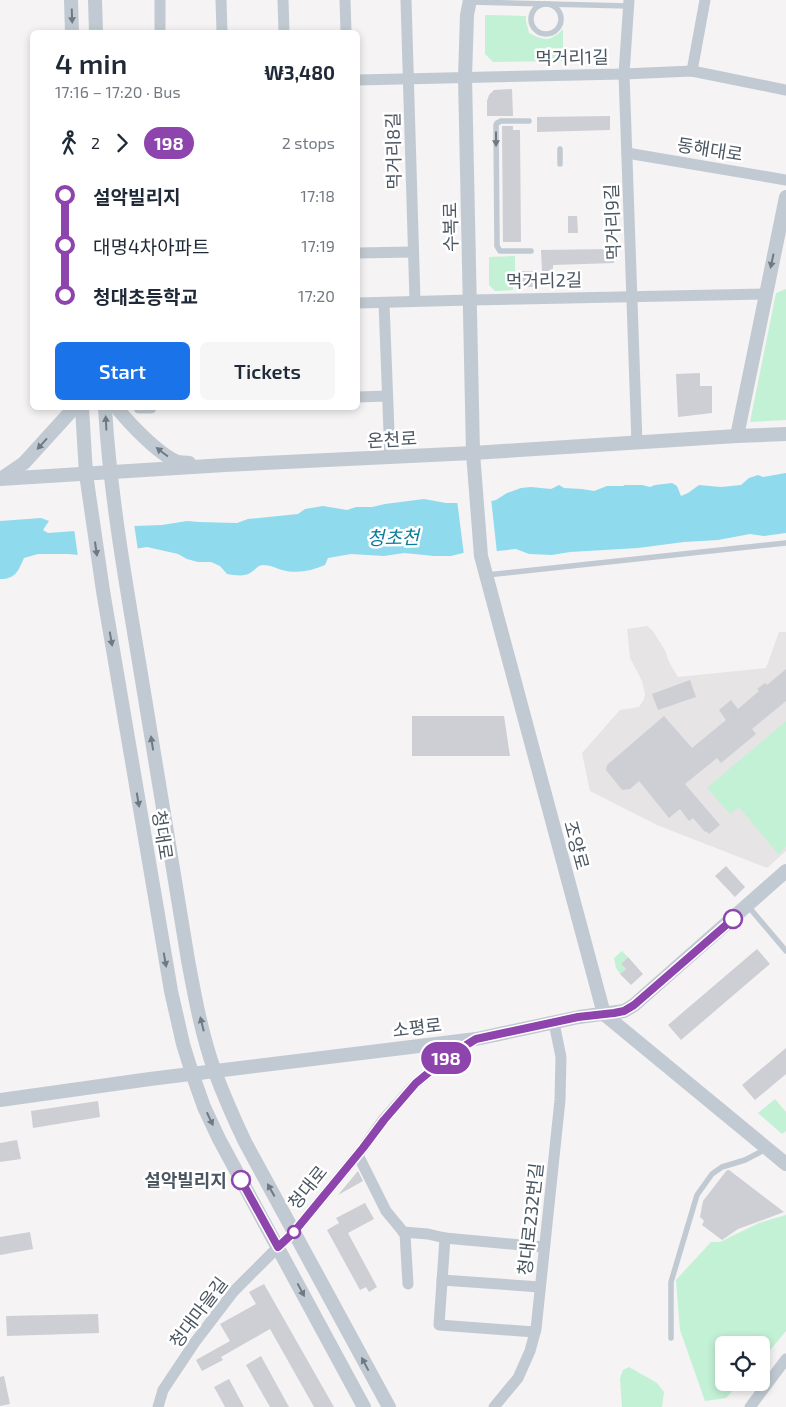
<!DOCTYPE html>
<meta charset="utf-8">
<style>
:root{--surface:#fff;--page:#f6f6f7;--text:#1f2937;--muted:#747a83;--accent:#1a73e8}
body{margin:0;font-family:"Exo 2","Noto Sans KR",sans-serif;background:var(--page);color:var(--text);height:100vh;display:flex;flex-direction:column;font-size:19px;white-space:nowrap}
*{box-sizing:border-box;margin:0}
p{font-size:16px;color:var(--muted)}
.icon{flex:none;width:28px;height:28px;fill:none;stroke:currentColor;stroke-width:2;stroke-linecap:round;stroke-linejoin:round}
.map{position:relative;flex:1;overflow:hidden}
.sheet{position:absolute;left:30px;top:30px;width:330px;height:380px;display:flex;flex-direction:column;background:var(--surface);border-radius:8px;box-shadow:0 2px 8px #0003}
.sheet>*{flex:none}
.badge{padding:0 10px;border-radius:16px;font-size:18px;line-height:32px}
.tools{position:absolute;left:715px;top:1336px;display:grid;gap:10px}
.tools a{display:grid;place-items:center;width:55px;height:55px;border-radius:8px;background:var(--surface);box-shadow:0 2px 8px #0003;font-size:25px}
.map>.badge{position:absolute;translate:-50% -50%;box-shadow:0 0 0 2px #fff}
.legs{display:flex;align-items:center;gap:8px;height:55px;padding:0 25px;font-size:16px}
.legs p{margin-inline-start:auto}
.head{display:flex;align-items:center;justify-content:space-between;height:85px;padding:0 25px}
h1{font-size:28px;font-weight:600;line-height:38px}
.primary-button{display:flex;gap:10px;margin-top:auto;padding:10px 25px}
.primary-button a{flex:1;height:58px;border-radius:8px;background:var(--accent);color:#fff;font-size:20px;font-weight:600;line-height:58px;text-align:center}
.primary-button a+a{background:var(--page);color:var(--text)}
ul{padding:0 25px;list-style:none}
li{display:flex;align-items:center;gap:18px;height:50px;font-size:19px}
li i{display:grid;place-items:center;width:8px;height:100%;margin:0 6px;background:currentColor}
li i::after{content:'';width:12px;height:12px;margin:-6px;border:4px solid;border-radius:50%;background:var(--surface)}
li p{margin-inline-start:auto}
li:first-child i{background:linear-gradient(#0000 50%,currentColor 0)}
li:last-child i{background:linear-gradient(currentColor 50%,#0000 0)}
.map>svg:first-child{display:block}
.education{fill:#e6e4e5}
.green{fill:#c3f1d5}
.water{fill:#90daee}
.pier{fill:#f5f3f3}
.building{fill:#cdcfd5}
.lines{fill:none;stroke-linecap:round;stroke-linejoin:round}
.service{stroke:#c1cad2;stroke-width:5.5}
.minor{stroke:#c1cad2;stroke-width:11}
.tertiary{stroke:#c1cad2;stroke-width:14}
.oneway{fill:#6e7983}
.line-1-casing{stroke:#fff;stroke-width:11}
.line-1{stroke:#8e44ad;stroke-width:8}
.stop-1-dot{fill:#fff;stroke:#8e44ad;stroke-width:2.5}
.labels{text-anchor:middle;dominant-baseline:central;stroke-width:5;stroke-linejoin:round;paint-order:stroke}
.street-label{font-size:18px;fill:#4a5661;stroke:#fff}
.stop-label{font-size:18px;font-weight:bold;fill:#4a5661;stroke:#fff;text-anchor:end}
.water-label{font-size:19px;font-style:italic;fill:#0c7c9b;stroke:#fff}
</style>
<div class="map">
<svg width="786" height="1407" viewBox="0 0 786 1407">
<rect width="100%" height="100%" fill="#f5f3f3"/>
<polygon class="education" points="647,626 652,630 665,650 669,662 678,677 766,668 779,632 786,632 786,851 767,868 657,825 590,791 582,753 620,710 639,707 644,699 645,694 642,681 630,658 627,629"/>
<g class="green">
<path d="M485,15L526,16V21L529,33C545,41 550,42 563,29V61L493,62L485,54Z"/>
<polygon points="515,256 515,274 513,274 513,290 495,291 489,285 489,257"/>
<polygon points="786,289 786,420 750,422 776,293"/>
<polygon points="786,721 786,847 778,854 739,807 730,814 707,788"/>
<polygon points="622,951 628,957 621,964 626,969 620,974 616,968 614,958"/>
<polygon points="775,1099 786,1112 786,1131 782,1134 758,1113"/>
<polygon points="786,1215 786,1331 761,1361 761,1345 724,1345 724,1382 740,1383 726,1398 705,1401 680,1330 676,1280 711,1242 720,1242 759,1223"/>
<polygon points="629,1367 657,1383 664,1392 662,1407 622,1407 620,1378 623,1370"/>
</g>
<path class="water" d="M786,473V533L764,536L750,534L718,540L684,542L638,548L570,552L552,555L529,554L516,549L488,552L471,551L451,556H434L404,553L384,556L351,554L328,558L325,565C311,571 297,574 282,570C276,568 270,565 263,565C256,566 256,570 250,573C244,577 234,575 227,574L220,566L211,562H198L187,559L178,554L147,547L91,556L68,554H38L24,558C18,571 16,579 0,579V521L41,518L49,521L43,530L48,533L89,530L106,527L162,525L187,521L199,522L237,523L248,519L298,514L305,509L323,506L347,510L356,507H372L385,504L424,499L446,503H482L496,500L507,493L521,488L531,487L551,489L559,485L564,488L582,489L594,491L607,486H623L625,485H642L650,487L655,485L672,483L677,486L681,496L688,493L699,485L721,487L741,485L749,478L758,475L763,477Z"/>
<g class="pier">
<polygon points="491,498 497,553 488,554 471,554 464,555 457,500 472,501"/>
<polygon points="134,523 138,551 91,559 78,557 74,528 96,528 105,524"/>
</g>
<g class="building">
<polygon points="512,89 513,116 487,116 487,101 489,95 494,90"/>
<polygon points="610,116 610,130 537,132 537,117"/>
<polygon points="502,126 513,126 513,130 520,130 521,242 503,242"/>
<polygon points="568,216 577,216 578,233 568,233"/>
<polygon points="614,249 614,263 553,265 553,285 544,285 544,287 521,287 520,271 542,271 541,250"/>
<polygon points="700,373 700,386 712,386 712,413 678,417 676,374"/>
<polygon points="786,669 786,701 752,729 756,734 721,763 717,758 685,784 720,825 709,834 706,831 705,832 693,818 689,821 680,809 669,818 639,781 630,789 622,790 606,770 607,765 664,716 692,748 726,720 719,710 731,700 738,709 759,691 757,689 765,683 767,685"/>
<polygon points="690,680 696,697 658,710 652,694"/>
<polygon points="412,716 504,716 510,756 412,756"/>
<polygon points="726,866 745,887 735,897 715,876"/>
<polygon points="757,949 770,964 681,1040 668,1025"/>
<polygon points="628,957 643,974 631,985 620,974 626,969 621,964"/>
<polygon points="786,1048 786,1074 755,1100 742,1085"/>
<polygon points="98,1101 100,1117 33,1128 31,1111"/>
<polygon points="17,1140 21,1159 0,1162 0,1143"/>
<polygon points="727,1170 729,1170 784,1212 738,1229 722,1240 702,1225 704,1221 700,1217 703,1201"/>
<polygon points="358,1171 363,1181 338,1195"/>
<polygon points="365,1203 374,1219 348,1233 377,1287 369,1292 366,1287 360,1290 327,1230 339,1223 336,1218"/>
<polygon points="30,1232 33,1249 0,1255 0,1237"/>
<polygon points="264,1284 334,1407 314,1407 270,1329 221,1357 223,1360 202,1371 196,1360 230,1341 220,1324 256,1304 249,1292"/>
<polygon points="98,1314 99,1333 7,1336 6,1316"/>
<polygon points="261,1356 289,1407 270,1407 246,1365"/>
<polygon points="4,1376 10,1404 0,1406 0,1377"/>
<polygon points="229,1379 244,1407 225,1407 214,1387"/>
</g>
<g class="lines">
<g class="service">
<polyline points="470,2 628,6"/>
<circle cx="546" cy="19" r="15"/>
<polyline points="529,121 501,121 497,123 496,125 497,246 500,251 531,251"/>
<polyline points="560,149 560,164"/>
<polyline points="487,575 786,543"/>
<polyline points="748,906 786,951"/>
<polyline points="671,1338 671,1282 697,1195 712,1174 722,1167 745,1160 766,1149"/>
</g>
<g class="minor">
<polyline points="160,0 160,32"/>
<polyline points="221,0 222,32"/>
<polyline points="283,0 284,32"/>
<polyline points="345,0 346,32"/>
<polyline points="406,0 415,301"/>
<polyline points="629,0 624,74 637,443"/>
<polyline points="692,71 705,0"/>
<polyline points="358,80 624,74 692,71 786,90"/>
<polyline points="627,153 786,180"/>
<polyline points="358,253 412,252"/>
<polyline points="358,303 470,300 765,294"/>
<polyline points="384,303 390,458"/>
<polyline points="358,397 387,396"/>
<polyline points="139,408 151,408"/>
<polyline points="358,1155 386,1211 405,1234 408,1284"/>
<polyline points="294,1232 363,1148 383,1120 416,1083 450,1055 474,1040"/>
<polyline points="403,1232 428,1234 445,1238 544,1247"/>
<polyline points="445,1238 439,1325 535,1332"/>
<polyline points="442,1280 540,1287"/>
<polyline points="158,1407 163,1390 195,1342 234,1291 278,1247"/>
<polyline points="494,1407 518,1378 530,1351 536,1329 560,1100 561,1057 554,1023"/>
<polyline points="750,1407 786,1359"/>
</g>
<g class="tertiary">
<polyline points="71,0 72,32"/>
<polyline points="95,0 96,32"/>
<polyline points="470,0 467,15 465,77 473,453 481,556 604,1014 786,1164"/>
<polyline points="82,408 86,474 103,591 171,991 183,1044 192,1073 204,1107 219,1139 364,1407"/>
<path d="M105,408C110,493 125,578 139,662C155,761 172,861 188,960C195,998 202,1036 215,1072C224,1096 234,1119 245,1142L389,1407"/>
<path d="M117,408C129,423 159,455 178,462C181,463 186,462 189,463"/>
<polyline points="737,436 786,197"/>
<polyline points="2,478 24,463 74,408"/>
<polyline points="0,479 225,465 473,453 737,436 786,434"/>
<polyline points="0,1100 150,1079 476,1039 579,1017 624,1011 634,1005 643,997 786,871"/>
</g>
</g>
<defs><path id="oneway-solid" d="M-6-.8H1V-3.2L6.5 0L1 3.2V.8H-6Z" transform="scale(1.25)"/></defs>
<g class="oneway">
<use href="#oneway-solid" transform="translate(72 16) rotate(88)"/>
<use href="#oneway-solid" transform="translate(496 139) rotate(90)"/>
<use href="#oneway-solid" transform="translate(772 261) rotate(102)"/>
<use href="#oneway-solid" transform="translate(106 423) rotate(-93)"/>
<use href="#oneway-solid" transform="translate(42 444) rotate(132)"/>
<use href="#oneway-solid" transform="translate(162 452) rotate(-143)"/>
<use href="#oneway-solid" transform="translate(96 549) rotate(82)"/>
<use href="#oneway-solid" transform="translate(111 639) rotate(80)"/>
<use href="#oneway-solid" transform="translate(152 743) rotate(-99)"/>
<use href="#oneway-solid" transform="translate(138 800) rotate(80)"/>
<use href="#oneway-solid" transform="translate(165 960) rotate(80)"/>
<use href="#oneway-solid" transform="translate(202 1024) rotate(-104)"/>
<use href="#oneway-solid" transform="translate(210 1119) rotate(65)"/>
<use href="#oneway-solid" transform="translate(271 1190) rotate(-119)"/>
<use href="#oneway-solid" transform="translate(301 1290) rotate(62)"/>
<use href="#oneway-solid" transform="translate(365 1364) rotate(-118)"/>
</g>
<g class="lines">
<defs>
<polyline id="line-1" points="241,1180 278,1247 294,1232 363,1148 384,1120 416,1083 450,1055 476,1039 578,1017 614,1013 624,1011 634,1005 733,919"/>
</defs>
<use href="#line-1" class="line-1-casing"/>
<use href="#line-1" class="line-1"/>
</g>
<g class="stop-1-dot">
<circle cx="733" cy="919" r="9"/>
<circle cx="241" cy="1180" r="9"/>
<circle cx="294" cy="1232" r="6"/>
</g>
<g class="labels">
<g class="street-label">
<text transform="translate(572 57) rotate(-1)">먹거리1길</text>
<text transform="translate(710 149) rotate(9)">동해대로</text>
<text transform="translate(393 151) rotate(-91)">먹거리8길</text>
<text transform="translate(612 222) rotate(-92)">먹거리9길</text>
<text transform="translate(450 227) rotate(-91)">수복로</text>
<text transform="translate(544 280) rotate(-1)">먹거리2길</text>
<text transform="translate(392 439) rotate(-3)">온천로</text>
<text transform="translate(163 835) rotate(81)">청대로</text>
<text transform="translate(577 845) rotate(75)">조양로</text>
<text transform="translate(417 1027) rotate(-7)">소평로</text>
<text transform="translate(307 1187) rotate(-51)">청대로</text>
<text transform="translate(530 1219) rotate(-84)">청대로232번길</text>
<text transform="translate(198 1312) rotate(-53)">청대마을길</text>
</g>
<g class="stop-label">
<text x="227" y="1180">설악빌리지</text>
</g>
<g class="water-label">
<text transform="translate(393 537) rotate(-1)">청초천</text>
</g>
</g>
</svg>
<div class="tools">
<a><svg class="icon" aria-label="locate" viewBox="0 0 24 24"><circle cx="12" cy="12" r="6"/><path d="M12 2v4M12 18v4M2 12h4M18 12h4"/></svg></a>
</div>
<b class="badge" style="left:446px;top:1058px;background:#8e44ad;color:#fff">198</b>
<section class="sheet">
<div class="head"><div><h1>4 min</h1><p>17:16 – 17:20 · Bus</p></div><b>₩3,480</b></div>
<div class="legs"><svg class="icon" aria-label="walk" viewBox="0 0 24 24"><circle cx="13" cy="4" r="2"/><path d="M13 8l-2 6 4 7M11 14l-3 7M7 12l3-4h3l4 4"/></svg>2<svg class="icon" aria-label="forward" viewBox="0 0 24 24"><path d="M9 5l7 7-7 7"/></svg><b class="badge" style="background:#8e44ad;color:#fff">198</b><p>2 stops</p></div>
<ul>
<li><i style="color:#8e44ad"></i><b>설악빌리지</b><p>17:18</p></li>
<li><i style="color:#8e44ad"></i><span>대명4차아파트</span><p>17:19</p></li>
<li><i style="color:#8e44ad"></i><b>청대초등학교</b><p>17:20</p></li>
</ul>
<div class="primary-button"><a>Start</a><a>Tickets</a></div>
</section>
</div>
